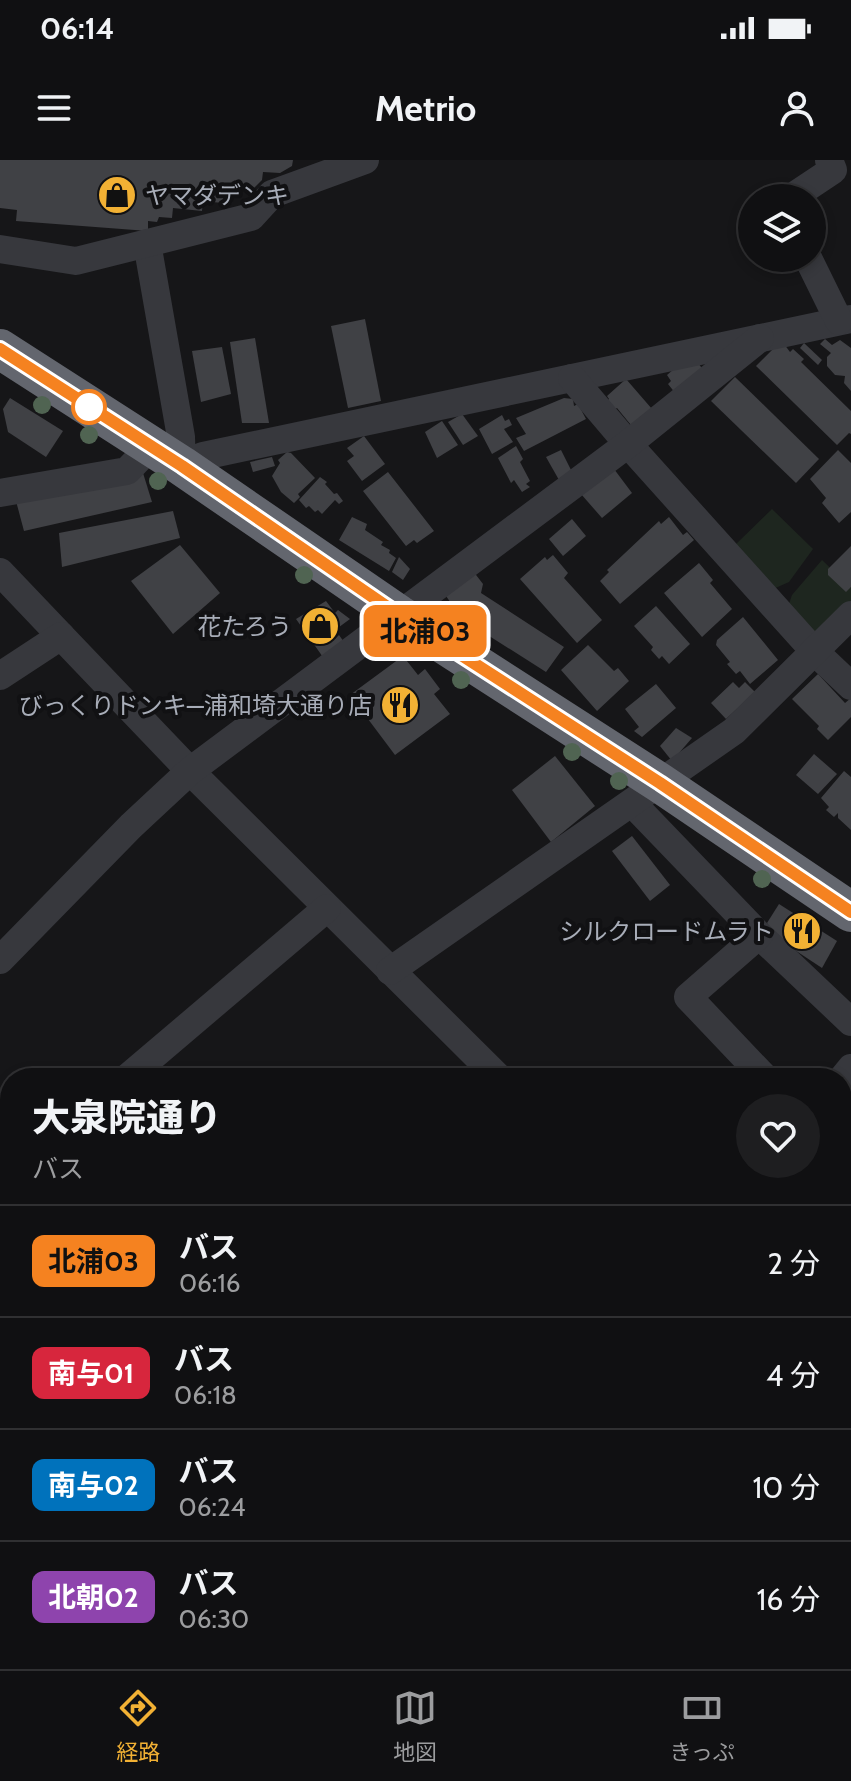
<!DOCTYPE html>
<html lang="ja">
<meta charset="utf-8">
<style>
:root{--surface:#101012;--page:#1e1e20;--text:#f1f3f6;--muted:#9c9d9f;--line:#303032;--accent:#f2b134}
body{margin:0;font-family:Cabin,"Noto Sans JP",sans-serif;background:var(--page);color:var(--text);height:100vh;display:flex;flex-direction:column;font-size:30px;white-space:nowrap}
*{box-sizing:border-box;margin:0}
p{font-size:26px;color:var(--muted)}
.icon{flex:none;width:44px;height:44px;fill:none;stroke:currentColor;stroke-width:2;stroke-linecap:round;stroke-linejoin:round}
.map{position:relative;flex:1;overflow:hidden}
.side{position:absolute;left:0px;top:908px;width:852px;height:602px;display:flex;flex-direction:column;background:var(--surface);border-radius:32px 32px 0 0;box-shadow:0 4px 12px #0003,0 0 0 2px var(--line)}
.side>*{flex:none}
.badge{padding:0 16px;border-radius:12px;font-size:28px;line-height:52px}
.controls{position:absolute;left:738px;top:24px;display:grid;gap:16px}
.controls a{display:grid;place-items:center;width:88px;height:88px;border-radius:50%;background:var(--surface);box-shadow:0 4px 12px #0003,0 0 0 2px var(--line);font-size:40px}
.map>.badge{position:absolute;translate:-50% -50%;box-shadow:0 0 0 4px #fff}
.round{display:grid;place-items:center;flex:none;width:84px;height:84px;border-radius:42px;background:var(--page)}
.summary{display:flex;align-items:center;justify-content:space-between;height:136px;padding:0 32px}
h1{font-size:38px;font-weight:800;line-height:60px}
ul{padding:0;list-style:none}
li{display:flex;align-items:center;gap:24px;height:112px;padding:0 32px;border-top:2px solid var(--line)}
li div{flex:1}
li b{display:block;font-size:30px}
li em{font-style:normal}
li .badge{min-width:88px;font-weight:700;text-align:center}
.status{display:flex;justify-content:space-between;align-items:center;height:56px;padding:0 40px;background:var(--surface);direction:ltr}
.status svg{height:22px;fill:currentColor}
header{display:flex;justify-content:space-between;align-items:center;height:104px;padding:0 32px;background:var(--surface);font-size:36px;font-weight:800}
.dock{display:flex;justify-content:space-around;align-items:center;height:112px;border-top:2px solid var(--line);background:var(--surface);font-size:22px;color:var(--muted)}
.dock a{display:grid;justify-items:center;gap:4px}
.dock .active{color:var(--accent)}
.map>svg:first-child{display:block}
.green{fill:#1e261f}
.building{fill:#404145}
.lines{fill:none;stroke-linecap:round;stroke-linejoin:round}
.minor{stroke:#37383d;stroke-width:28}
.highway{stroke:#63666e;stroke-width:40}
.tree{fill:#506452}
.line-casing{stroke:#fff;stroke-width:18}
.line{stroke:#f58220;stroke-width:12}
.stop-dot{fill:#fff;stroke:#f58220;stroke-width:4}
.labels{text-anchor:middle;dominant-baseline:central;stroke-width:8;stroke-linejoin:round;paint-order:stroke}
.poi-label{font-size:24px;fill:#a8adb8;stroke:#111113;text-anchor:end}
</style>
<div class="status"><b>06:14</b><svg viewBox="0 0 49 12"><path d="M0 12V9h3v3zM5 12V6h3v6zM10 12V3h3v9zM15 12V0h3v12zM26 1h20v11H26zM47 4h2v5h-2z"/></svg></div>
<header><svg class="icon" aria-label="menu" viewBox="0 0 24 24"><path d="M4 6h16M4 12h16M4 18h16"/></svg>Metrio<svg class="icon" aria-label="person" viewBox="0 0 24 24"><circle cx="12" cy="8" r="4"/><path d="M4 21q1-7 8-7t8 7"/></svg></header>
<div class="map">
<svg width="851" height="1509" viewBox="0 0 851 1509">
<rect width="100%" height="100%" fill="#161618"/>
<g class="green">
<polygon points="772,349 813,389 789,422 771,430 731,389"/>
<polygon points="822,400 851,428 851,441 821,472 809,471 787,450 792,435"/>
</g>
<g class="building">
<polygon points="0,0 293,0 292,6 280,13 263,12 262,20 254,28 234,26 232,44 203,41 202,51 173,48 172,58 159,57 157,62 148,61 148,71 16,61 17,50 0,48"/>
<polygon points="365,159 381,241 348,248 331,166"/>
<polygon points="255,178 269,263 242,263 230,182"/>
<polygon points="825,179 832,185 840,180 851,188 851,231 844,223 845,216 835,215 827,206 827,197 831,193 820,184"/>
<polygon points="804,183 822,200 818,205 800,188"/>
<polygon points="784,184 790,192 793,189 804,199 801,202 851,251 851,274 849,273 837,285 756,206 776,186"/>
<polygon points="222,187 231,234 201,242 192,191"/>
<polygon points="698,203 704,211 676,234 668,224 671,221 667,215 674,209"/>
<polygon points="735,217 819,299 796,323 711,241"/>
<polygon points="626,219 652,249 631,265 617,248 612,251 606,242 609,239 607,236"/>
<polygon points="10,238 63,271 46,297 8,272 3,249"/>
<polygon points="564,238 573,239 574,246 578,244 586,259 524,291 516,278 526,274 516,258"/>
<polygon points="462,254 478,276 463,285 448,262"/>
<polygon points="502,255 505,261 509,259 512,265 504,269 513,282 492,294 479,269"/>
<polygon points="442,261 458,285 437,298 425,272"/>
<polygon points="364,276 385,304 362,321 347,301 354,296 347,288"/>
<polygon points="516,286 523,299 520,302 530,321 526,324 530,327 522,332 514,320 511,323 498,298"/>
<polygon points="561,290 572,312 559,320 546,297"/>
<polygon points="838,290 851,303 851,352 839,363 822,343 826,338 810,319"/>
<polygon points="287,292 291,293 315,318 298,334 300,337 294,343 281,332 272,316 280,303 278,300"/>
<polygon points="272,297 275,306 253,312 250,302"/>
<polygon points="614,309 632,333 602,358 581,334"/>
<polygon points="388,312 434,371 417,383 414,380 406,386 363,331"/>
<polygon points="143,313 152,342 24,371 16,341"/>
<polygon points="320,317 327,322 325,324 334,334 337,333 343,341 339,344 335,340 322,354 318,350 315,352 309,346 306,348 299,340"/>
<polygon points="173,351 180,378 62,407 59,373"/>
<polygon points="352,357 367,364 365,370 383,382 381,385 390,390 389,393 396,398 389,411 339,380"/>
<polygon points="669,357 683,375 687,372 694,380 620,444 600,421 609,412 607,410 659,361 661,364"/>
<polygon points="572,359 586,376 563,396 549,379"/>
<polygon points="180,385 220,433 173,474 131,421"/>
<polygon points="851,386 851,427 846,432 828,415 828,409"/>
<polygon points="553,395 568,413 564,418 602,460 577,483 520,419 545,397 547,400"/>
<polygon points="399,397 410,409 403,420 392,412"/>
<polygon points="699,403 713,420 710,423 732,449 702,477 664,433"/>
<polygon points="473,411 483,424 481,433 564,487 546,512 461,458 444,433"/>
<polygon points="326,441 335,453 338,450 350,459 331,473 335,479 339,475 346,485 325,500 296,459"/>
<polygon points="656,446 690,484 669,504 662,496 659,499 651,490 653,487 634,466"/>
<polygon points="743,457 778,500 750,524 740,511 736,514 727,504 730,502 716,485 717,480"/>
<polygon points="588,485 614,511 618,508 629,521 597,551 561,510"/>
<polygon points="403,496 418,515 425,509 440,529 434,534 450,554 395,595 350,535"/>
<polygon points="818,514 845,543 851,538 851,557 828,580 817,569 819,566 792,539"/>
<polygon points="733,522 739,528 745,522 755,532 726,559 711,543"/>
<polygon points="656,524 676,548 642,577 634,571 639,567 625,549"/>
<polygon points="676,568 692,578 672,601 660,586"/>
<polygon points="814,594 837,614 818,634 796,615"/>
<polygon points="555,596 595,646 551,682 512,630"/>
<polygon points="844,611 851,617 851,670 838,658 838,653 834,657 826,650 829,647 821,638"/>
<polygon points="632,676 670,725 650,741 612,691"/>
<polygon points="779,744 837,781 822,808 775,777 767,763"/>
<polygon points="90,1500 120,1500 127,1509 82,1509 80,1507"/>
<polygon points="218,1500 317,1500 314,1503 320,1507 235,1509"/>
<polygon points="521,1500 587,1500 579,1509 532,1509"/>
</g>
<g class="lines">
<g class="minor">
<polyline points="791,38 833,10 829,0"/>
<polyline points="147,83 181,277 182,306 203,296 851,159"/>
<polyline points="0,89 76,101 251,57 272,34 365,0"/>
<polyline points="808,98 839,161"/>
<polyline points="572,218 628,284 815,492 851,526"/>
<polyline points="0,333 127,311 150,287"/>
<polyline points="0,412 61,476"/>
<polyline points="0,516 61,476 190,611 499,918"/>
<polyline points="632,643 759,775 851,862"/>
<polyline points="759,775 688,837 765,918"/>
<polyline points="0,800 131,666 190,611 628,284 760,178"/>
<polyline points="390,811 734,571 851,455"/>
<polyline points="127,918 327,748"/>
<polyline points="842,919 851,908"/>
<polyline points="0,1028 10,1019"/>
<polyline points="842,1088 851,1096"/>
<polyline points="0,1369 10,1379"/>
<polyline points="842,1395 851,1403"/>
<polyline points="0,1412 10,1406"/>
<polyline points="842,1461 851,1469"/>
<polyline points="150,1500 166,1509"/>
<polyline points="435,1500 446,1509"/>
<polyline points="54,1509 66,1500"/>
<polyline points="353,1509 360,1500"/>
<polyline points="835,1509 851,1489"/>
</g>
<polyline class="highway" points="0,189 182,306 399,455 660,623 851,752"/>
</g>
<g class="tree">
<circle cx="42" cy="245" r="9"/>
<circle cx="89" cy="275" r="9"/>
<circle cx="158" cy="321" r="9"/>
<circle cx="304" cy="415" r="9"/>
<circle cx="461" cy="520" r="9"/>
<circle cx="572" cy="592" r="9"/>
<circle cx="619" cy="621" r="9"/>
<circle cx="762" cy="719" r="9"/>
</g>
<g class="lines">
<defs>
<polyline id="line" points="0,189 182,306 399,455 660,623 851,752"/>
</defs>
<use href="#line" class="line-casing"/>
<use href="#line" class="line"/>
</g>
<defs>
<symbol id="shop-disc" viewBox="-11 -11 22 22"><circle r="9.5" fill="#f2b134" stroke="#111113"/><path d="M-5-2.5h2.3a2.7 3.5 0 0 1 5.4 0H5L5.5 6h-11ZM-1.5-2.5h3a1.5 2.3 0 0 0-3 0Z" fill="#111"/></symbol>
<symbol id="restaurant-disc" viewBox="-11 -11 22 22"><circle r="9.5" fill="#f2b134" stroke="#111113"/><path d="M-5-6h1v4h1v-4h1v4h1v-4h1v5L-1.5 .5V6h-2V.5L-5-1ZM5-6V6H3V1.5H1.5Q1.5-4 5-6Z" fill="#111"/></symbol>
</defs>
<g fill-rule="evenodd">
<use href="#shop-disc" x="95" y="13" width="44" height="44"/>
<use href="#shop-disc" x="298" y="444" width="44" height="44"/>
<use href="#restaurant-disc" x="378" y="523" width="44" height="44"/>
<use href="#restaurant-disc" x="780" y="749" width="44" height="44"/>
</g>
<circle class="stop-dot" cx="89" cy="247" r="16"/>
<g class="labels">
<g class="poi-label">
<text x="145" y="35" text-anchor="start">ヤマダデンキ</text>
<text x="292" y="466">花たろう</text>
<text x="372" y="545">びっくりドンキ―浦和埼大通り店</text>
<text x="774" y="771">シルクロードムラト</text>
</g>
</g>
</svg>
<div class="controls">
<a><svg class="icon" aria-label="layers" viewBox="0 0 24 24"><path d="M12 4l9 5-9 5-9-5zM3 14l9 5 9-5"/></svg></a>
</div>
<b class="badge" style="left:425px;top:471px;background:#f58220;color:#111">北浦03</b>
<section class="side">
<div class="summary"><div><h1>大泉院通り</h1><p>バス</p></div><a class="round"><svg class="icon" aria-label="heart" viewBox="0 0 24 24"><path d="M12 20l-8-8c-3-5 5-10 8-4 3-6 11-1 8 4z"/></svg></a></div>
<ul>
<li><span class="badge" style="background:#f58220;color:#111">北浦03</span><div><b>バス</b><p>06:16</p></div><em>2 分</em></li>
<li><span class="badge" style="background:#d7263d;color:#fff">南与01</span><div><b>バス</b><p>06:18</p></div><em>4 分</em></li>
<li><span class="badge" style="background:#0072bc;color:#fff">南与02</span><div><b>バス</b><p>06:24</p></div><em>10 分</em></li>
<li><span class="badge" style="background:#8e44ad;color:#fff">北朝02</span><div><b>バス</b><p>06:30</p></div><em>16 分</em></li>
</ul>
</section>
</div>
<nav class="dock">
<a class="active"><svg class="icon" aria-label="directions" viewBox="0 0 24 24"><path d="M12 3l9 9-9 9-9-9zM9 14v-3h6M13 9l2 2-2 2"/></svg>経路</a>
<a><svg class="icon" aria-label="map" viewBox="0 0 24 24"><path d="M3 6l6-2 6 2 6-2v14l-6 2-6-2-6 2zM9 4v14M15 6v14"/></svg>地図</a>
<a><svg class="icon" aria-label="tickets" viewBox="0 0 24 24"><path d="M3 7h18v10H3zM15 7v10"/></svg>きっぷ</a>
</nav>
